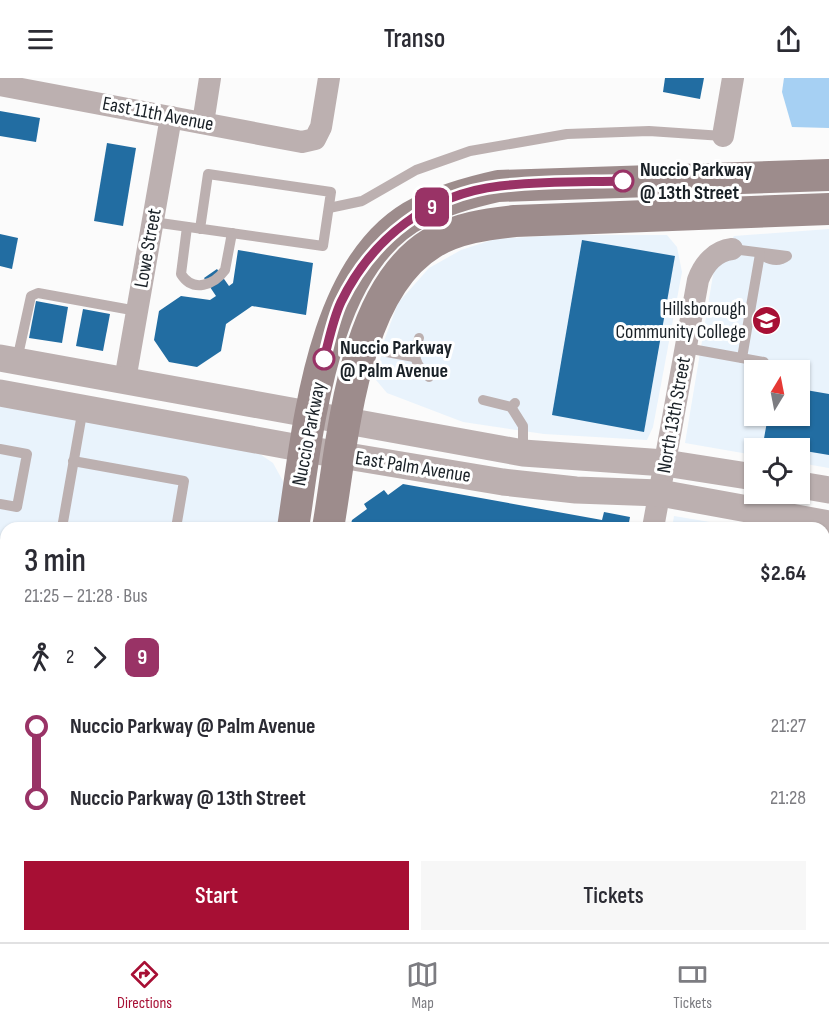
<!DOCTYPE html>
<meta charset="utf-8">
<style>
:root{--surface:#fff;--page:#f7f7f7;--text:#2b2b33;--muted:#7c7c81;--line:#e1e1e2;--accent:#a70f34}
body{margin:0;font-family:"Sofia Sans Condensed",sans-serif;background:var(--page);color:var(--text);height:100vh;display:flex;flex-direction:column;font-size:22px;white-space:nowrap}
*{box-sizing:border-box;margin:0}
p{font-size:20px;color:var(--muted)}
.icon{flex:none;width:33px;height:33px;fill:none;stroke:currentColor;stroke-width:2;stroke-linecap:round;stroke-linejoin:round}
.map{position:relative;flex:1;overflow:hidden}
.sheet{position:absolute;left:0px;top:444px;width:830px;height:420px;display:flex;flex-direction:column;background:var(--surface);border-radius:18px 18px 0 0;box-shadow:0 2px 4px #0004}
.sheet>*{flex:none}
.badge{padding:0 12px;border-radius:9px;font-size:21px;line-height:39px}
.needle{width:39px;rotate:10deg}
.controls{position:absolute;left:744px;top:282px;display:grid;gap:12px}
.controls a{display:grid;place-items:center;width:66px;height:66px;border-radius:0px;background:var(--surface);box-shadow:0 2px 4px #0004;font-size:30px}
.map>.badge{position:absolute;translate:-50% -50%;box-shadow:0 0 0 3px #fff}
.legs{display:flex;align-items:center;gap:9px;height:66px;padding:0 24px;font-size:20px}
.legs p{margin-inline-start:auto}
.headline{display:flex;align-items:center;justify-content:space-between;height:102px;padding:0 24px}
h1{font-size:33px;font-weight:600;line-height:45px}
.button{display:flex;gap:12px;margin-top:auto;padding:12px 24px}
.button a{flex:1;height:69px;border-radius:0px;background:var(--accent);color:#fff;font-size:24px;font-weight:600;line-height:69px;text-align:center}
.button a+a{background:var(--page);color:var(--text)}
ul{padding:0 24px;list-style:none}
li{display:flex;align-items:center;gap:21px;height:72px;font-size:22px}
li i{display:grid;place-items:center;width:9px;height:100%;margin:0 8px;background:currentColor}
li i::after{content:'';width:15px;height:15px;margin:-8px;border:4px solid;border-radius:50%;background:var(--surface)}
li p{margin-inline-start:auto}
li:first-child i{background:linear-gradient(#0000 50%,currentColor 0)}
li:last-child i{background:linear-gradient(currentColor 50%,#0000 0)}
header{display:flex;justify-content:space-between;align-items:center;height:78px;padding:0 24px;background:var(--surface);font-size:27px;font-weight:600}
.tab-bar{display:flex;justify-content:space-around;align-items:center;height:84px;border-top:2px solid var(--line);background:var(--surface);font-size:16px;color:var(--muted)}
.tab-bar a{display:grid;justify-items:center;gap:3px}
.tab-bar .on{color:var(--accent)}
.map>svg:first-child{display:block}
.built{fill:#e9f3fc;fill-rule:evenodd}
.water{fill:#a6d0f3}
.building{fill:#226da2}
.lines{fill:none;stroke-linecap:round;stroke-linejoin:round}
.service{stroke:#bcb0b0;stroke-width:10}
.minor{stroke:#bcb0b0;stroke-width:22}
.tertiary{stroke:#bcb0b0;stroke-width:27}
.secondary{stroke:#9d8c8c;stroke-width:32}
.tram{stroke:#929698;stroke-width:1.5}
.line-1-casing{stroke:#fff;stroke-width:14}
.line-1{stroke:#936;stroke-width:9}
.stop-1-dot{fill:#fff;stroke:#936;stroke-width:3}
.labels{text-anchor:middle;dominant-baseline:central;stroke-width:6;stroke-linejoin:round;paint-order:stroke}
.street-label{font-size:20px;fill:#1a2127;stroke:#fff}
.stop-label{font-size:20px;font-weight:bold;fill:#1a2127;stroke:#fff;text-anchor:start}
.poi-label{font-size:20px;fill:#1a2127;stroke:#fff;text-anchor:end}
</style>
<header><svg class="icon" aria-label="menu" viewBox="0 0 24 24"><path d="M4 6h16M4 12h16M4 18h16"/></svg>Transo<svg class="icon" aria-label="share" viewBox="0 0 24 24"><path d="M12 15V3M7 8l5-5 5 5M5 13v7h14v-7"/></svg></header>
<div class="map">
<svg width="829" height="864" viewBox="0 0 829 864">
<rect width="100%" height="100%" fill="#fbfbfb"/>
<g class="built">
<path d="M829,151V390L800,385V370H754V377L685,365L714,191L734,158ZM754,292H800V338H754Z"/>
<polygon points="562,157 667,157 677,169 682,194 653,349 647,362 544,356 463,344 387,315 376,302 384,263 398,225 429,190 461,172 495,161"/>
<polygon points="0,326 260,376 273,385 284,405 281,450 6,450 6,858 209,858 208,864 0,864"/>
<polygon points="674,438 746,450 672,450"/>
<polygon points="824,463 829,464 829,643 824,642"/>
<polygon points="824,673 829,674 829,864 592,864 593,858 824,858"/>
</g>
<polygon class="water" points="784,0 829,0 829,50 792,49 782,14"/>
<g class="building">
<polygon points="665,0 704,0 700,21 663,14"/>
<polygon points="0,33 40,40 36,64 0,58"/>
<polygon points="107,65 136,70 123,148 94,143"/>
<polygon points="0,156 18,160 12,191 0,188"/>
<polygon points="582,162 675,178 644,354 552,337"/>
<polygon points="238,172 313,185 306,237 252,228 226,246 221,273 197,289 169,284 154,262 159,233 181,218 210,222 216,218 204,200 217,191 229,208 233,205"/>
<polygon points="36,223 68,229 62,265 29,260"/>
<polygon points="83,231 110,236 103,273 76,268"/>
<polygon points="800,311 829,316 829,377 763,366 768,338 800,338"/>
<polygon points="403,406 602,442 604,434 630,439 628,450 350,450 352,442 367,431 364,426 384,412 388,417"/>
<polygon points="0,556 6,557 1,601 0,601"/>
<polygon points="824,587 829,588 829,635 824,634"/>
<polygon points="824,683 829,684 829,760 824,759"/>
<polygon points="278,858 504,858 503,864 276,864"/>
<polygon points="509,858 533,858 549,861 551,864 507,864"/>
</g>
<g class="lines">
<g class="service">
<polyline points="329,130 362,123 416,92 470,73 567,56 649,53 723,58"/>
<polyline points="153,144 323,168 331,114 208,96 200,151"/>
<path d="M187,149L181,196C193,215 214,207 225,192L232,155"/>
<path d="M732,171L787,178C778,185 769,182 760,176"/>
<path d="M419,260C412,278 415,287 429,299"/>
<polyline points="365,270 414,279"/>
<polyline points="686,270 764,284"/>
<polyline points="742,280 760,176"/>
<polyline points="17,282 31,218 38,215 137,233"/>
<polyline points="483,322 511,329 515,325"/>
<polyline points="511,329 523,348 523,374"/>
<polyline points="0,371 27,376 17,429 0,426"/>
<polyline points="73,383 184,403 176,450"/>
<polyline points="62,450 83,330"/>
<polyline points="0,479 6,480"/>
<polyline points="0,711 6,711"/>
<polyline points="0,760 6,760"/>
<polyline points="824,785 829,788"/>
<polyline points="583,858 583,864"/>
<polyline points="781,864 782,858"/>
</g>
<g class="minor">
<polyline points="0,7 302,64 315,61 321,49 329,0"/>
<polyline points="203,45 210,0"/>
<polyline points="723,58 733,0"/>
<polyline points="125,302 171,39"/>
<path d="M653,450L698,202C704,186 715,173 732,171"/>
<polyline points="824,664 829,665"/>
<polyline points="675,858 708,864"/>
</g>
<g class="tertiary">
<polyline points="0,280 523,375 665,385 754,399"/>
<polyline points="0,315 305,371 503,404 576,412 660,415 829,446"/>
<polyline points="800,407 829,412"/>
</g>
<g class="secondary">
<path d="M293,450C308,353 321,183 420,134C445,121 471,114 498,108L829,97"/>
<path d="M328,450C343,365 351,214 432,165C457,150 487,146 515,143L829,131"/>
<polyline points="221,864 222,858"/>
<polyline points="254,864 255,858"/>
</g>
<g class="tram">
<polyline points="747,858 780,864"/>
<polyline points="585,864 588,858"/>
</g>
</g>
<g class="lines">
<defs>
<path id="line-1" d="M324,281C329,262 333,241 341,224C372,160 429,116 500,108C540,103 582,104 623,103"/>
</defs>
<use href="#line-1" class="line-1-casing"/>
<use href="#line-1" class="line-1"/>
</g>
<defs>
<symbol id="university-disc" viewBox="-11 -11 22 22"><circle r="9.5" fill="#a70f34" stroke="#fff"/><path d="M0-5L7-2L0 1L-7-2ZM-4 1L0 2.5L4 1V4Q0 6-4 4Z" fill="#fff"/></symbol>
</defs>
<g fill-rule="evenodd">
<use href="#university-disc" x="750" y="226" width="33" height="33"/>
</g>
<g class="stop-1-dot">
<circle cx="623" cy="103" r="10"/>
<circle cx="324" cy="281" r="10"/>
</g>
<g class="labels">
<g class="street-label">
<text transform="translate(158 36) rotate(11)">East 11th Avenue</text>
<text transform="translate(148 170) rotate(-80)">Lowe Street</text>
<text transform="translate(674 337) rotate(-80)">North 13th Street</text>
<text transform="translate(309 356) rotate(-79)">Nuccio Parkway</text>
<text transform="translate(413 389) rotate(9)">East Palm Avenue</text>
</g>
<g class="stop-label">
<text x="640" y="92">Nuccio Parkway<tspan x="640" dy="23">@ 13th Street</tspan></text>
<text x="340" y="270">Nuccio Parkway<tspan x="340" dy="23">@ Palm Avenue</tspan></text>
</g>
<g class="poi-label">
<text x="746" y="231">Hillsborough<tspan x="746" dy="23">Community College</tspan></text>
</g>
</g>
</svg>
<div class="controls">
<a><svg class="needle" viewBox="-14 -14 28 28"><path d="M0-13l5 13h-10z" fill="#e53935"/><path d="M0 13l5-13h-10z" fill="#7c7c81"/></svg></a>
<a><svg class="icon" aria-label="locate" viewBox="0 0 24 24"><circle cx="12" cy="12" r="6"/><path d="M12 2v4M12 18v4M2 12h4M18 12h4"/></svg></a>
</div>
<b class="badge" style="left:432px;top:129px;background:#936;color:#fff">9</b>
<section class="sheet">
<div class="headline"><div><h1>3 min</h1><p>21:25 – 21:28 · Bus</p></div><b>$2.64</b></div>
<div class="legs"><svg class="icon" aria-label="walk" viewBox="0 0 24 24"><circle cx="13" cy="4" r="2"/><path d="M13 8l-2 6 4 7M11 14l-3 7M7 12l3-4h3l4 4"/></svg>2<svg class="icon" aria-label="forward" viewBox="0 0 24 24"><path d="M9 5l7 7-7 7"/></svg><b class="badge" style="background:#936;color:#fff">9</b></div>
<ul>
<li><i style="color:#936"></i><b>Nuccio Parkway @ Palm Avenue</b><p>21:27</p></li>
<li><i style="color:#936"></i><b>Nuccio Parkway @ 13th Street</b><p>21:28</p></li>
</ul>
<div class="button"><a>Start</a><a>Tickets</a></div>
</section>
</div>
<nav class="tab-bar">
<a class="on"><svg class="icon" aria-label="directions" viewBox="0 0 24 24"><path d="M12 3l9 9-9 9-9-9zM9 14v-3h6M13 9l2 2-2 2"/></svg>Directions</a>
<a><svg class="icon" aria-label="map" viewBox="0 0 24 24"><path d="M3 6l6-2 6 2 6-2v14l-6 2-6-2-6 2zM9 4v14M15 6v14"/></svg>Map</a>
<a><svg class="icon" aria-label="tickets" viewBox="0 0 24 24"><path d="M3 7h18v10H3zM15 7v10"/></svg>Tickets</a>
</nav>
